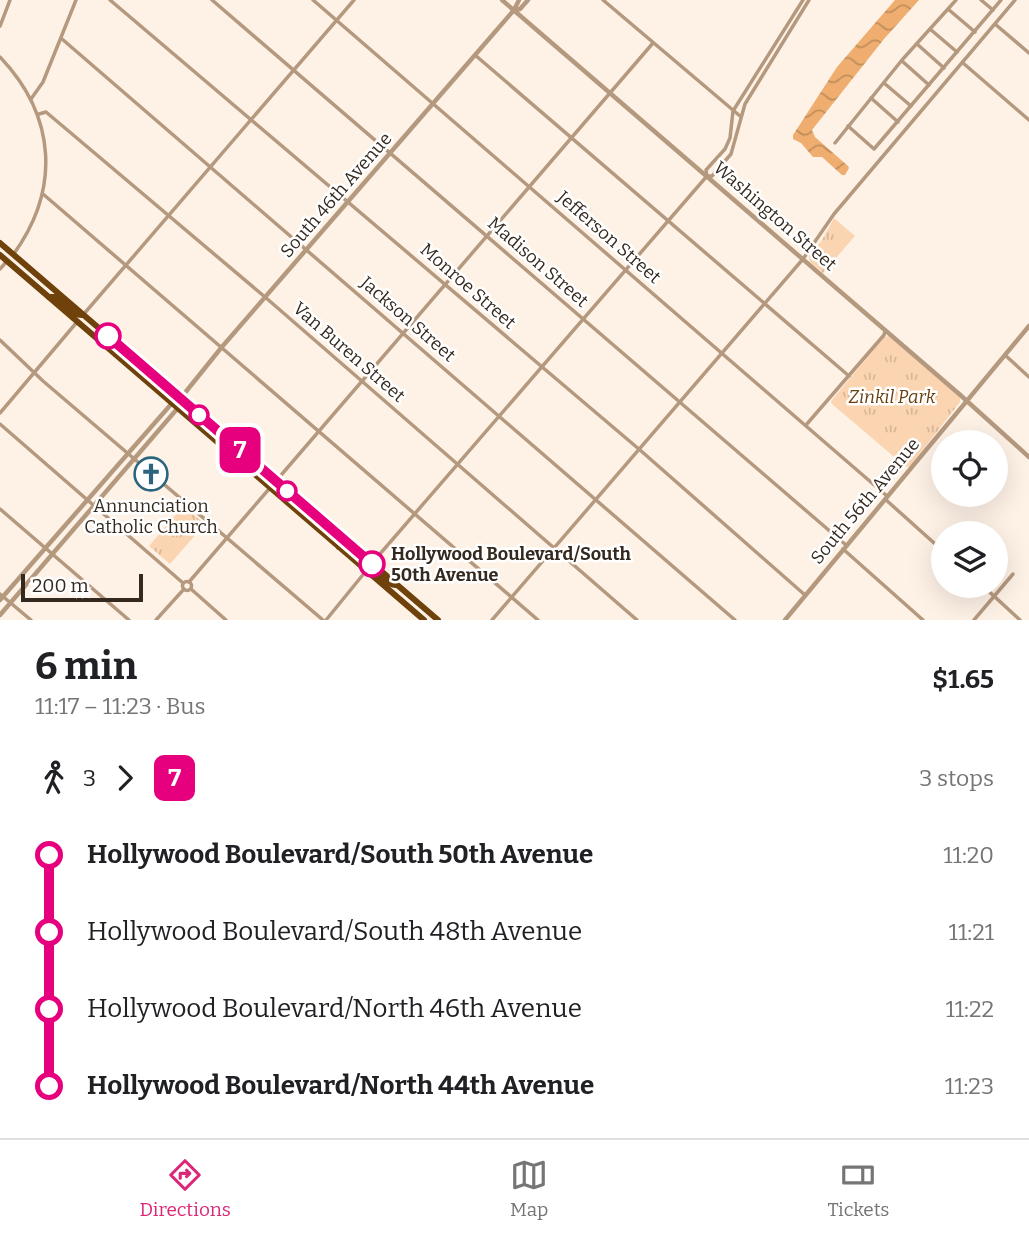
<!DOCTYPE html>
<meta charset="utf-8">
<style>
:root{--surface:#fff;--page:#f6f6f6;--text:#202124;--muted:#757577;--line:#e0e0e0;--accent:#db2777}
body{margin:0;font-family:Bitter,serif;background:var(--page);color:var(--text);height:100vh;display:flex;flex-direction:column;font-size:26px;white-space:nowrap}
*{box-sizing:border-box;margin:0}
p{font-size:23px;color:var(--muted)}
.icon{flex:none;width:38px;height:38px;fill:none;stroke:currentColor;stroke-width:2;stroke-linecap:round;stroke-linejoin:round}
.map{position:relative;height:620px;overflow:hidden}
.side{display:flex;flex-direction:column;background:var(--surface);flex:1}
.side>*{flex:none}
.badge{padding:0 14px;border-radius:10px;font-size:24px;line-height:46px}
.tools{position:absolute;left:931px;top:430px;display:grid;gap:14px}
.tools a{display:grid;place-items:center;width:77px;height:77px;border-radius:50%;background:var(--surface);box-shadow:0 7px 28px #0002;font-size:35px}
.scale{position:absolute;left:21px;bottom:18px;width:122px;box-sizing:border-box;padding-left:7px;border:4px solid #34291f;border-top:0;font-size:19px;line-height:24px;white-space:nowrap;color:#34291f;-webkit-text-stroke:5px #fff;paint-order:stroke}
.map>.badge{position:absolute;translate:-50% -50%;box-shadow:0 0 0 4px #fff}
.legs{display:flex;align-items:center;gap:10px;height:77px;padding:0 35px;font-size:23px}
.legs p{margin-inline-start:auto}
.head{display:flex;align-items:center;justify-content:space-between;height:119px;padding:0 35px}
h1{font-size:38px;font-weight:700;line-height:52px}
ul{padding:0 35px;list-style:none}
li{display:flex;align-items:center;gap:24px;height:77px;font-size:26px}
li i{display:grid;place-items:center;width:10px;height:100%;margin:0 9px;background:currentColor}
li i::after{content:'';width:18px;height:18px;margin:-9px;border:5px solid;border-radius:50%;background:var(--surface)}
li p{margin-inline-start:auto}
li:first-child i{background:linear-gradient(#0000 50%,currentColor 0)}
li:last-child i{background:linear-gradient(currentColor 50%,#0000 0)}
.menu{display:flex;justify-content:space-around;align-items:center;height:98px;border-top:2px solid var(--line);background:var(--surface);font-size:19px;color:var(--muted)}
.menu a{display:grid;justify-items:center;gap:4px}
.menu .current{color:var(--accent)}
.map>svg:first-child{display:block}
.grass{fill:url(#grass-tufts)}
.water{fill:url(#water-waves)}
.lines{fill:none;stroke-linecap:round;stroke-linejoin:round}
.minor{stroke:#b5997f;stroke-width:3.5}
.tertiary{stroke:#b5997f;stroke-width:4.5}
.trunk{stroke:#6f420c;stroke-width:6}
.line-1-casing{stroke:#fff;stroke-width:16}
.line-1{stroke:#e6007e;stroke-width:10}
.stop-1-dot{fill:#fff;stroke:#e6007e;stroke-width:3.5}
.labels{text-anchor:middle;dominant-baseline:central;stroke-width:5;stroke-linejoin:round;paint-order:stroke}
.street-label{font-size:18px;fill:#34291f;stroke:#fff}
.park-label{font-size:18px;font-style:italic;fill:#693f0f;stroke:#fff}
.poi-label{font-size:18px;fill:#34291f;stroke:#fff}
.stop-label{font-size:18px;font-weight:bold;fill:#34291f;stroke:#fff;text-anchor:start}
</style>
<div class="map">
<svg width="1029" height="620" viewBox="0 0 1029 620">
<defs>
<pattern id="grass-tufts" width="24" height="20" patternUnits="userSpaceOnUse" patternTransform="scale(1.75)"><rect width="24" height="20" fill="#fbd5b2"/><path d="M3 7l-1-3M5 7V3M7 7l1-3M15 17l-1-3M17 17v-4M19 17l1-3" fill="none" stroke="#d8b799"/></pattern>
<pattern id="water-waves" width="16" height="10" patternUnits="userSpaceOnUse" patternTransform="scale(1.75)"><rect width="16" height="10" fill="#efae70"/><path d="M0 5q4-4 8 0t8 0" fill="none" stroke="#c28e5b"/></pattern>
</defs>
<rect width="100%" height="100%" fill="#fef2e7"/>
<g class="grass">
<polygon points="834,218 855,236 823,273 810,262 809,256 822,240"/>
<polygon points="889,336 960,397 960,402 910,466 906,467 832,404 831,401 884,337"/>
<polygon points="183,506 205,524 170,564 149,546"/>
</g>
<polygon class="water" points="895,0 919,0 884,39 812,130 815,137 848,166 849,168 845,175 842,175 822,157 813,157 801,143 793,139 793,135 837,67"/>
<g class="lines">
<g class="minor">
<polyline points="110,0 640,450 805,595"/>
<polyline points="212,0 846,545"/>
<polyline points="313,0 887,496"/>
<polyline points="603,0 740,116"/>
<polyline points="981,0 993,10"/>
<polyline points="948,9 975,32"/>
<polyline points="995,24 1029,53"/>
<polyline points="0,26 10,0"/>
<polyline points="930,29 957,52"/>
<polyline points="62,39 735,620"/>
<polyline points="917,44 944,68"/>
<polyline points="475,55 849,376"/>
<path d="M0,57C56,116 61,189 13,255"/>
<polyline points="902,61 929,85"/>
<polyline points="963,63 1029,120"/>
<polyline points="884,83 911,106"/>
<polyline points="871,98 898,122"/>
<polyline points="31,99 43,82 76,0"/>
<polyline points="39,114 46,112 265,297 637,620"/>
<polyline points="848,126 874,149 1001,0"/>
<polyline points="835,143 902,60 956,0"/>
<polyline points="707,176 706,170 725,149 730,138 733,111 803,0"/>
<polyline points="43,194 538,620"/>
<polyline points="0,269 7,261"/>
<polyline points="83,315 354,0"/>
<polyline points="0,340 43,381 323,620"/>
<polyline points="1005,355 1029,377"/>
<polyline points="0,413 77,322"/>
<polyline points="0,424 183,583"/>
<polyline points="806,425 884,335 885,331"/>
<polyline points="276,481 653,43"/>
<polyline points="885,499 943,551"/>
<polyline points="0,509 129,620"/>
<polyline points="843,549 923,620"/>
<polyline points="373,562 707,176 712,176 731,154 745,104 809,0"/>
<circle cx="187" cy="586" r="4.5"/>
<polyline points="189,582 269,489"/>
<polyline points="983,586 1020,620"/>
<polyline points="191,589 226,620"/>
<polyline points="0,594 31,620"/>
<polyline points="156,620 184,589"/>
<polyline points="326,620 366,571"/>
<polyline points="492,620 803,259 834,214 1015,0"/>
<polyline points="974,620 1013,574"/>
</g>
<g class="tertiary">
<polyline points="502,0 958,393 1029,457"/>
<polyline points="515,10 520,9 528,0"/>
<polyline points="0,600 173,402"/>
<polyline points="0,615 177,409 180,399 221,348 475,55 514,10 519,0"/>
<polyline points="785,620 1029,326"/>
</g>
<g class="trunk">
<polyline points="0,243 438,620"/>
<polyline points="0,255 424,620"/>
<polyline points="49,297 55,297 74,314 82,315"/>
<polyline points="243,466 249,465 267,480 276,481"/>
<polyline points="339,547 344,547 364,564 372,564"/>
<path d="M366,571C378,569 383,584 395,585"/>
</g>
</g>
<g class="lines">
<defs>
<polyline id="line-1" points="108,336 372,564"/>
</defs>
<use href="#line-1" class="line-1-casing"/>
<use href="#line-1" class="line-1"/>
</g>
<defs>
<symbol id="church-ring" viewBox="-11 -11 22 22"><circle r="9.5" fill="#fff" stroke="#2a657d" stroke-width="1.5"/><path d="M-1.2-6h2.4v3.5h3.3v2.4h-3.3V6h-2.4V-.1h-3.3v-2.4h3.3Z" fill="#2a657d"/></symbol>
</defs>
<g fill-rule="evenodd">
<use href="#church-ring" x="132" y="455" width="38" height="38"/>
</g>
<g class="stop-1-dot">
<circle cx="108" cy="336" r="12"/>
<circle cx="199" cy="415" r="9"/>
<circle cx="287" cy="491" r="9"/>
<circle cx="372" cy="564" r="12"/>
</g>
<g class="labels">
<g class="street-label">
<text transform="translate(336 195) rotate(-49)">South 46th Avenue</text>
<text transform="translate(775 216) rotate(41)">Washington Street</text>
<text transform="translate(609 237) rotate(41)">Jefferson Street</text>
<text transform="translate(538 262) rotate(41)">Madison Street</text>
<text transform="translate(468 286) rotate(41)">Monroe Street</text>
<text transform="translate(408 319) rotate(41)">Jackson Street</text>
<text transform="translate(349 352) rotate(41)">Van Buren Street</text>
<text transform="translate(865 501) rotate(-50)">South 56th Avenue</text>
</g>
<g class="park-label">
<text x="892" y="397">Zinkil Park</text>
</g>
<g class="poi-label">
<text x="151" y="506">Annunciation<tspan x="151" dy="21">Catholic Church</tspan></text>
</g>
<g class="stop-label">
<text x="391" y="554">Hollywood Boulevard/South<tspan x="391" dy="21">50th Avenue</tspan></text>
</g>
</g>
</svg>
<div class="tools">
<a><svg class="icon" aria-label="locate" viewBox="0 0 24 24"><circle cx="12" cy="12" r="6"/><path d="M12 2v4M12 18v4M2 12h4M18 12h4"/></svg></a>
<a><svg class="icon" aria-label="layers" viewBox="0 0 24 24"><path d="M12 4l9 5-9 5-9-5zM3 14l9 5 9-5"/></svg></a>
</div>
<div class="scale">200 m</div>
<b class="badge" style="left:240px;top:450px;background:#e6007e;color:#fff">7</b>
</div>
<section class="side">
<div class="head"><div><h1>6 min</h1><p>11:17 – 11:23 · Bus</p></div><b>$1.65</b></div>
<div class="legs"><svg class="icon" aria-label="walk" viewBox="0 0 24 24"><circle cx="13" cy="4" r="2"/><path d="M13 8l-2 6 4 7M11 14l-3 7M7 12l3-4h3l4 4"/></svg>3<svg class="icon" aria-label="forward" viewBox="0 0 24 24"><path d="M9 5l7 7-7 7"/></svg><b class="badge" style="background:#e6007e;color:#fff">7</b><p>3 stops</p></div>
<ul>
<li><i style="color:#e6007e"></i><b>Hollywood Boulevard/South 50th Avenue</b><p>11:20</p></li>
<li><i style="color:#e6007e"></i><span>Hollywood Boulevard/South 48th Avenue</span><p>11:21</p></li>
<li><i style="color:#e6007e"></i><span>Hollywood Boulevard/North 46th Avenue</span><p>11:22</p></li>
<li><i style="color:#e6007e"></i><b>Hollywood Boulevard/North 44th Avenue</b><p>11:23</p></li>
</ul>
</section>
<nav class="menu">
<a class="current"><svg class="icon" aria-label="directions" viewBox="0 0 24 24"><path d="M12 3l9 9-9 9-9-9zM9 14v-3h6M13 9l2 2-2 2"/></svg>Directions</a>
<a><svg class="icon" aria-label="map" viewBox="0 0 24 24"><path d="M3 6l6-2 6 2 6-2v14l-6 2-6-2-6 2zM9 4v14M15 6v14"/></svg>Map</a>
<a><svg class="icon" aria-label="tickets" viewBox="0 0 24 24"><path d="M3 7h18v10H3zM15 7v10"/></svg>Tickets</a>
</nav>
